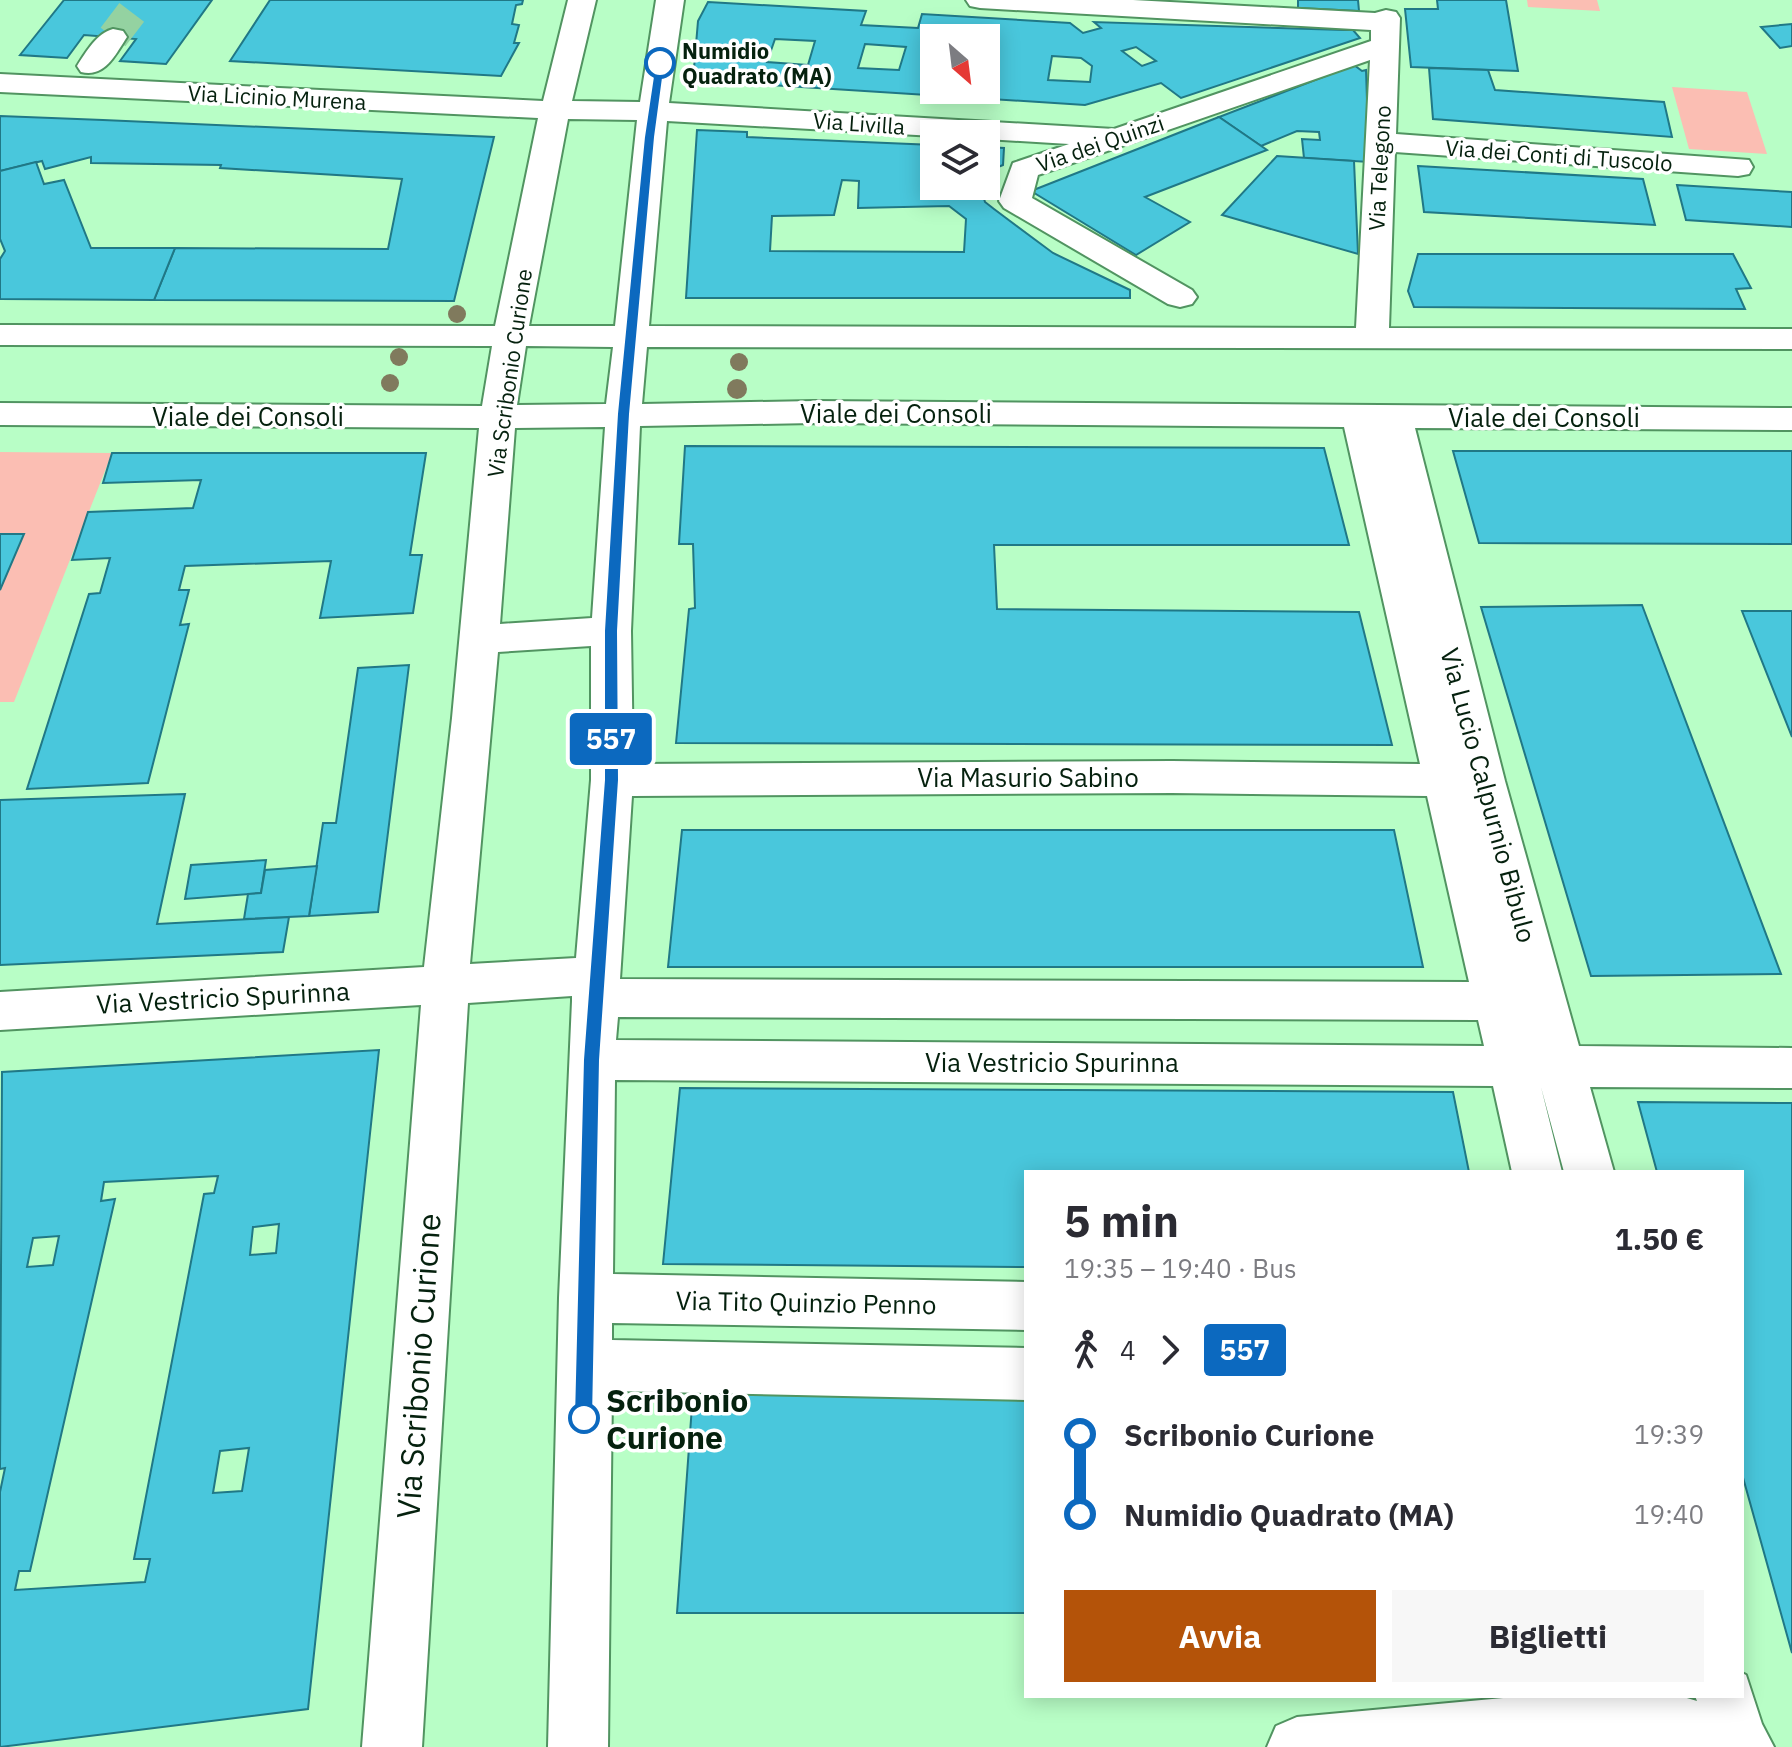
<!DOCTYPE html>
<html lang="it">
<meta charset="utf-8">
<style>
:root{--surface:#fff;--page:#f7f7f7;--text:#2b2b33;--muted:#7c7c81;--accent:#b45309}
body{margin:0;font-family:"IBM Plex Sans",sans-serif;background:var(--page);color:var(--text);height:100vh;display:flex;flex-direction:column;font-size:30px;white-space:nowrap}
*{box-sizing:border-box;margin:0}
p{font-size:26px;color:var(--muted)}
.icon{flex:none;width:44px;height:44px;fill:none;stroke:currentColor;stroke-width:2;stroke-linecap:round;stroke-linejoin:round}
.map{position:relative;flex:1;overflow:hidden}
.details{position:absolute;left:1024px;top:1170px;width:720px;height:528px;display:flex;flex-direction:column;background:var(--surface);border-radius:0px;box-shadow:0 4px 20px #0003}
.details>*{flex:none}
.badge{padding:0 16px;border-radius:6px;font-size:28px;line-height:52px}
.needle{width:52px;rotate:152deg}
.fabs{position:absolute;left:920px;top:24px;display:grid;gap:16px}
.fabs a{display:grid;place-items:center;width:80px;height:80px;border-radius:0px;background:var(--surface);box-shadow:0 4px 20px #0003;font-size:40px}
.map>.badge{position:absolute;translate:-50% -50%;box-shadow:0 0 0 4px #fff}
.legs{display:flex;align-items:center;gap:12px;height:88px;padding:0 40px;font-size:26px}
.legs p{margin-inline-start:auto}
.head{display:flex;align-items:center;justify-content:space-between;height:136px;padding:0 40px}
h1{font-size:44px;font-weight:800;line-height:60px}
.button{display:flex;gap:16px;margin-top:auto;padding:16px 40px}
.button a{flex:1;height:92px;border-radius:0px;background:var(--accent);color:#fff;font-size:32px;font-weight:800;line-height:92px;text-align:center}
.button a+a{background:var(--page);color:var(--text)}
ul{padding:0 40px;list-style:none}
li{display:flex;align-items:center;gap:28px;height:80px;font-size:30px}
li i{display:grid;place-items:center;width:12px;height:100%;margin:0 10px;background:currentColor}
li i::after{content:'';width:20px;height:20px;margin:-10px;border:6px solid;border-radius:50%;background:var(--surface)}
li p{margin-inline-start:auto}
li:first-child i{background:linear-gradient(#0000 50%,currentColor 0)}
li:last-child i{background:linear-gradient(currentColor 50%,#0000 0)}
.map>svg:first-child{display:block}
.green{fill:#fbbeb3}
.building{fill:#49c7dc;stroke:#207886;stroke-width:2;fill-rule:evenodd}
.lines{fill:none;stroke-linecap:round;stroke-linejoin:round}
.pedestrian-tunnel{stroke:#94d2a1;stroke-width:31;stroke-dasharray:31 16;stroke-linecap:butt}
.pedestrian-casing{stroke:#519461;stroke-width:4}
.minor-casing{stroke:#519461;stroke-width:4}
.pedestrian{fill:#fff;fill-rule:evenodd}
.minor{fill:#fff;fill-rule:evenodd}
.tree{fill:#807a5d}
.line-1{fill:#0c69bf;stroke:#fff;stroke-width:2}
.stop-1-dot{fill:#fff;stroke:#0c69bf;stroke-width:4}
.labels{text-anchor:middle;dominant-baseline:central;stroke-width:7;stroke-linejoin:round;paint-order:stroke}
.far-stop-label{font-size:22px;font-weight:bold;fill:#05210e;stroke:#fff;text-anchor:start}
.far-street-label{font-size:22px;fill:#05210e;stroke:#fff}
.street-label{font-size:26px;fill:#05210e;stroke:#fff}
.near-street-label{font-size:32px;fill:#05210e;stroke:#fff}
.near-stop-label{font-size:32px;font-weight:bold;fill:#05210e;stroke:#fff;text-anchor:start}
</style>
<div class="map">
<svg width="1792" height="1747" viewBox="0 0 1792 1747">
<rect width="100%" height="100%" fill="#b8fec6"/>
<g class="green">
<polygon points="1527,0 1597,0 1600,11 1528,7"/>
<polygon points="1672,87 1747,92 1767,154 1689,149"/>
<polygon points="0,452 112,453 14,702 0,702"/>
</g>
<g class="building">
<polygon points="64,0 212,0 166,64 120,61 136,39 84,35 67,58 20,55"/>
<polygon points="270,0 523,0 522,4 516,5 512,24 519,25 514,43 519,43 501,76 230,61"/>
<polygon points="1298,0 1358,0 1359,11 1298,8"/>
<polygon points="1437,0 1506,0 1518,71 1411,67 1405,9 1438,9"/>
<path d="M708,2L866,11L861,25L918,28L922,14L1070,23L1083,33L1101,28L1094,22L1344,30H1353L1360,38L1181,98L1161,83L1085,105L693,80L698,21ZM934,38H986V52L997,53L993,77L986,76V90H934ZM775,39L815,41L808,65L767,62ZM865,44L906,47L899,70L858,68ZM1136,47L1156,61L1142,66L1122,51ZM1052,56L1081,58L1092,66L1090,82L1048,80Z"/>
<polygon points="1792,24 1792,46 1780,48 1761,27"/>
<polygon points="1354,65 1362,71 1366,70 1369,162 1304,158 1302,139 1320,140 1319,132 1297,131 1261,146 1219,117"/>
<polygon points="1429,68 1488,70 1495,90 1664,102 1672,137 1433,119"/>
<polygon points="0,116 103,120 494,137 454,301 154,300 175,248 388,249 402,179 220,168 221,165 91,163 91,157 45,169 42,161 0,171"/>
<polygon points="1219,117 1267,150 1145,197 1190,222 1136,255 1031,191"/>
<path d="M697,130L747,132V137L934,145V186H980L985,202L994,209L1053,253L1130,290V298H686ZM842,180L859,181L858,208L949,206L966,219L964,252L770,251L772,216L834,215Z"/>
<polygon points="986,147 1004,148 1003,165 986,172"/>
<polygon points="1277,156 1354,161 1358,254 1222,215"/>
<polygon points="36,162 44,184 64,180 91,248 175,248 154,300 0,299 0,259 5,251 0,239 0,171"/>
<polygon points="1418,166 1643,179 1655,225 1424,212"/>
<polygon points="1677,185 1792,192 1792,227 1686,220"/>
<polygon points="1418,254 1733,254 1751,288 1736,289 1745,309 1414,307 1408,291"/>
<polygon points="685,446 1324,448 1349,545 994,545 997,609 1359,612 1392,745 676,743 689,609 695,608 693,544 679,544"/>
<polygon points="1453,451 1792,451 1792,544 1479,543"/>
<polygon points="112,453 426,453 410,555 422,555 413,613 320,618 331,561 185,566 179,590 189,590 180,625 189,624 148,783 27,789 89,594 100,593 110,558 72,560 88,512 193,508 201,480 103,483"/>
<polygon points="0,534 24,534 0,590"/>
<polygon points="1642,605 1781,974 1591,976 1481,607"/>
<polygon points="1742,611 1792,611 1792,737"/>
<polygon points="409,665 378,912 309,916 323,823 336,823 358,668"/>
<polygon points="185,794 157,924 289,917 283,952 0,965 0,800"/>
<polygon points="682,830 1394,830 1423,967 668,967"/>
<polygon points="266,860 261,893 185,899 191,865"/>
<polygon points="317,866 309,916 244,919 248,894 261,893 265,870"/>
<path d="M379,1050L308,1709L0,1747V1492L5,1468L0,1469L2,1072ZM218,1176L214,1193L204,1194L134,1559H150L145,1582L15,1590L19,1571H30L115,1199L101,1201L104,1182ZM279,1224L276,1253L250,1255L253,1227ZM59,1236L53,1265L27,1267L33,1238ZM249,1448L242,1491L213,1493L220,1451Z"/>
<polygon points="680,1088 1453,1092 1469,1172 1026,1172 1026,1267 663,1264"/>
<polygon points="1638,1102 1792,1103 1792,1653 1742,1474 1742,1172 1657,1172"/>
<polygon points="693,1392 1026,1392 1026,1613 677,1613"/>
</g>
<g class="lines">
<polyline class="pedestrian-tunnel" points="113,37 141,0"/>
<defs>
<path id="pedestrian" d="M113,29L123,31L127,37C115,55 105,78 81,72L77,66C86,52 97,33 113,29Z"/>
<g id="minor">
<path d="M568,0H596L572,101L640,102L656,0H684L669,103L1114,129L1371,41V30L980,8L970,6L966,0H1133L1375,13L1386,10L1396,12L1400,18L1396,134L1749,160L1753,167L1749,174L1738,176L1395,152L1389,328L1792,329V349L647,347L642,404L814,401L1792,408V430L1415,428L1505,781L1579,1046L1792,1048V1088L1590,1087L1614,1172H1564L1541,1087L1562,1172H1512L1493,1086L615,1080L613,1274L1026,1282V1330L612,1323V1340L1026,1348V1400L612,1391L608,1747H548L559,1298L572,1001V996L468,1003L422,1747H362L421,1005L0,1030V992L424,967L452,718L479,428L0,425V403L482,406L492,346L0,345V325L495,326L538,118L0,92V74L543,101ZM1370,60L1356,328L649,326L667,121L934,136L986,134V139L1069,144L1013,163L999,201L1004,208L1168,304L1180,307L1192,304L1197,297L1192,290L1032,198L1038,175ZM568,119L637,120L615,326H529ZM526,346L613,347L606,404L517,405ZM814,423L1344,427L1420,764L1172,761L633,764L631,631L640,426ZM605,427L592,618L500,624L515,428ZM591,646V780L576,958L470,964L498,652ZM1172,793L1427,796L1469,982L620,979L632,796ZM618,1017L1478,1020L1484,1046L616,1040Z"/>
<polygon points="1742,1673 1746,1675 1762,1724 1774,1747 1267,1747 1276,1726 1297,1717 1514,1697 1680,1696 1697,1701 1695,1696 1742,1696"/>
</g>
</defs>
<use href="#pedestrian" class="pedestrian-casing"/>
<use href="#minor" class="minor-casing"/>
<use href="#pedestrian" class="pedestrian"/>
<use href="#minor" class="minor"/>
</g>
<g class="tree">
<circle cx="457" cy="314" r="9"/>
<circle cx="399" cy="357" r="9"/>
<circle cx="739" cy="362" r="9"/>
<circle cx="390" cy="383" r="9"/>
<circle cx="737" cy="389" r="10"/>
</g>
<polygon class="line-1" points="660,60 665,63 655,137 630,414 618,631 619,780 600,1060 593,1418 590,1424 584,1427 577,1424 574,1418 583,1060 604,780 604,631 617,414 644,137 655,63"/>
<g class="stop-1-dot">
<circle cx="660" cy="63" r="14"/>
<circle cx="584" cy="1418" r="14"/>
</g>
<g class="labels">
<g class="far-stop-label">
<text x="682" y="50">Numidio<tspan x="682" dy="25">Quadrato (MA)</tspan></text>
</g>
<g class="far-street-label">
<text transform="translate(277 97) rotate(3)">Via Licinio Murena</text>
<text transform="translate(859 123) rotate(4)">Via Livilla</text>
<text transform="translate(1100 143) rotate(-19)">Via dei Quinzi</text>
<text transform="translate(1559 155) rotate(4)">Via dei Conti di Tuscolo</text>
<text transform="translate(1379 168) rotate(-87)">Via Telegono</text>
<text transform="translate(509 373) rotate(-82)">Via Scribonio Curione</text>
</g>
<g class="street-label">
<text x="896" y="413">Viale dei Consoli</text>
<text x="248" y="416">Viale dei Consoli</text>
<text x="1544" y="417">Viale dei Consoli</text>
<text x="1028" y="777">Via Masurio Sabino</text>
<text transform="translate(1489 795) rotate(75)">Via Lucio Calpurnio Bibulo</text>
<text transform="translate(223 997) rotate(-3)">Via Vestricio Spurinna</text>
<text x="1052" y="1062">Via Vestricio Spurinna</text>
<text transform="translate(806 1302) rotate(1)">Via Tito Quinzio Penno</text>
</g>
<g class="near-street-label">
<text transform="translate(418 1366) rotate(-86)">Via Scribonio Curione</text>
</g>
<g class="near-stop-label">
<text x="606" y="1400">Scribonio<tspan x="606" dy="37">Curione</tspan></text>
</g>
</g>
</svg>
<div class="fabs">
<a><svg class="needle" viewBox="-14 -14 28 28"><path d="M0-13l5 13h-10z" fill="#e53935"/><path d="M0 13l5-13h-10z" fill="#7c7c81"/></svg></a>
<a><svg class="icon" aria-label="layers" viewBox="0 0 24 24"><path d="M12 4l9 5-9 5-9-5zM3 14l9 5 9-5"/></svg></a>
</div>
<b class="badge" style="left:611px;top:739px;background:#0c69bf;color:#fff">557</b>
<section class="details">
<div class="head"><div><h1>5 min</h1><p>19:35 – 19:40 · Bus</p></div><b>1.50 €</b></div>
<div class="legs"><svg class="icon" aria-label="walk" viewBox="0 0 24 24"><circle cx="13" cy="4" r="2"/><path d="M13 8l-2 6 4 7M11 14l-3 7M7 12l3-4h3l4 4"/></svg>4<svg class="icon" aria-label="forward" viewBox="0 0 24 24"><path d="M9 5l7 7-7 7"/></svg><b class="badge" style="background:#0c69bf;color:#fff">557</b></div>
<ul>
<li><i style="color:#0c69bf"></i><b>Scribonio Curione</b><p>19:39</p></li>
<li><i style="color:#0c69bf"></i><b>Numidio Quadrato (MA)</b><p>19:40</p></li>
</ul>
<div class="button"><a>Avvia</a><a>Biglietti</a></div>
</section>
</div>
